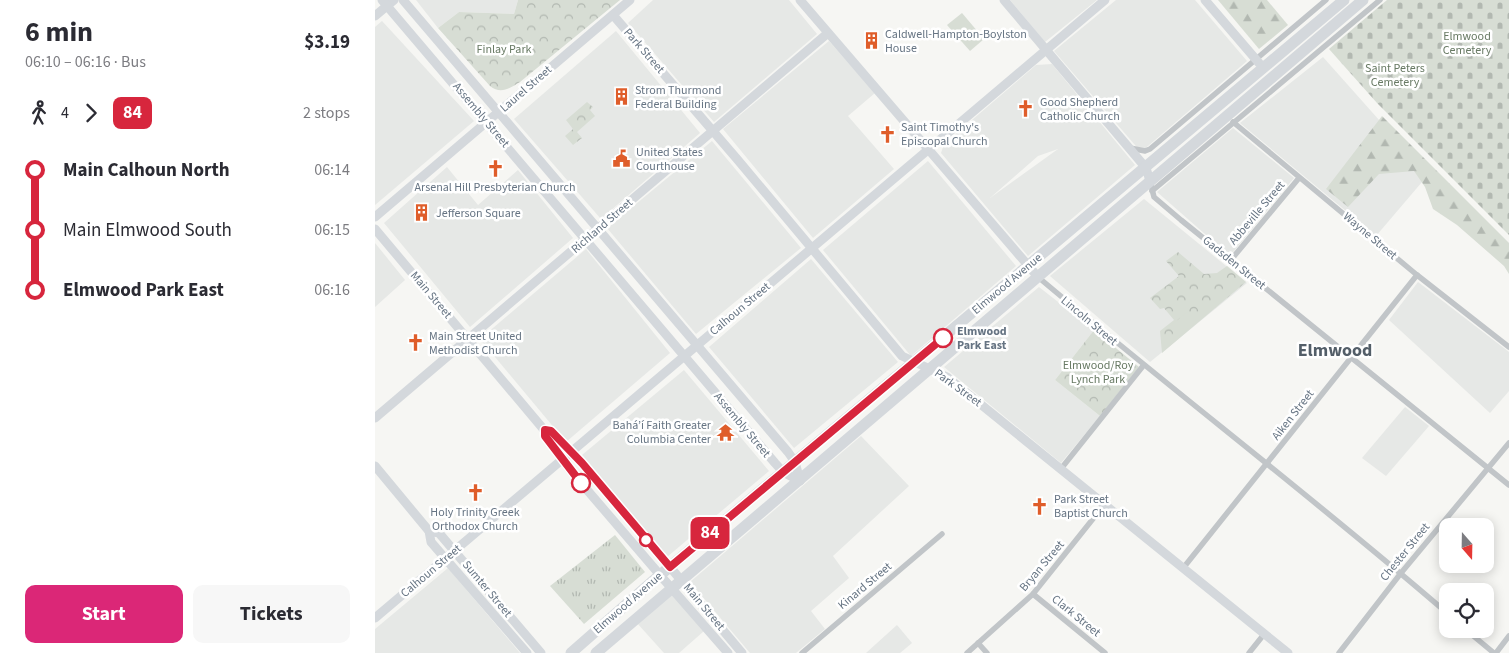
<!DOCTYPE html>
<meta charset="utf-8">
<style>
:root{--surface:#fff;--page:#f7f7f7;--text:#2b2b33;--muted:#7c7c81;--accent:#db2777}
body{margin:0;font-family:"Source Sans 3",sans-serif;background:var(--page);color:var(--text);height:100vh;display:flex;flex-direction:column;font-size:19px;white-space:nowrap}
*{box-sizing:border-box;margin:0}
p{font-size:16px;color:var(--muted)}
.icon{flex:none;width:28px;height:28px;fill:none;stroke:currentColor;stroke-width:2;stroke-linecap:round;stroke-linejoin:round}
.map{position:relative;flex:1;overflow:hidden}
.panel{display:flex;flex-direction:column;background:var(--surface);width:375px}
.panel>*{flex:none}
.badge{padding:0 10px;border-radius:8px;font-size:18px;line-height:32px}
.needle{width:32px;rotate:160deg}
.fabs{position:absolute;left:1064px;top:518px;display:grid;gap:10px}
.fabs a{display:grid;place-items:center;width:55px;height:55px;border-radius:10px;background:var(--surface);box-shadow:0 2px 12px #0003;font-size:25px}
.map>.badge{position:absolute;translate:-50% -50%;box-shadow:0 0 0 2px #fff}
.legs{display:flex;align-items:center;gap:8px;height:55px;padding:0 25px;font-size:16px}
.legs p{margin-inline-start:auto}
.overview{display:flex;align-items:center;justify-content:space-between;height:85px;padding:0 25px}
h1{font-size:28px;font-weight:700;line-height:38px}
.action{display:flex;gap:10px;margin-top:auto;padding:10px 25px}
.action a{flex:1;height:58px;border-radius:10px;background:var(--accent);color:#fff;font-size:20px;font-weight:700;line-height:58px;text-align:center}
.action a+a{background:var(--page);color:var(--text)}
ul{padding:0 25px;list-style:none}
li{display:flex;align-items:center;gap:18px;height:60px;font-size:19px}
li i{display:grid;place-items:center;width:8px;height:100%;margin:0 6px;background:currentColor}
li i::after{content:'';width:12px;height:12px;margin:-6px;border:4px solid;border-radius:50%;background:var(--surface)}
li p{margin-inline-start:auto}
li:first-child i{background:linear-gradient(#0000 50%,currentColor 0)}
li:last-child i{background:linear-gradient(currentColor 50%,#0000 0)}
main{display:flex;flex:1;min-height:0}
.map>svg:first-child{display:block}
.built{fill:#e6e8e6;fill-rule:evenodd}
.grass{fill:url(#grass-tufts)}
.forest{fill:url(#forest-firs)}
.cemetery{fill:url(#cemetery-stones)}
.park{fill:url(#park-crowns)}
.garden{fill:#d7ddd4}
.lines{fill:none;stroke-linecap:round;stroke-linejoin:round}
.street{stroke:#c1c5c8;stroke-width:5.5}
.secondary{stroke:#d4d8dc;stroke-width:9}
.primary{stroke:#d4d8dc;stroke-width:9}
.highway{stroke:#d4d8dc;stroke-width:11}
.line-1-casing{stroke:#fff;stroke-width:11}
.line-1{stroke:#d7263d;stroke-width:8}
.stop-1-dot{fill:#fff;stroke:#d7263d;stroke-width:2.5}
.labels{text-anchor:middle;dominant-baseline:central;stroke-width:5;stroke-linejoin:round;paint-order:stroke}
.poi-label{font-size:12px;fill:#667483;stroke:#fff;text-anchor:start}
.park-label{font-size:12px;fill:#687a64;stroke:#fff}
.street-label{font-size:12px;fill:#667483;stroke:#fff}
.stop-label{font-size:12px;font-weight:bold;fill:#667483;stroke:#fff;text-anchor:start}
.district-label{font-size:18px;font-weight:bold;fill:#535e68;stroke:#fff}
</style>
<main>
<section class="panel">
<div class="overview"><div><h1>6 min</h1><p>06:10 – 06:16 · Bus</p></div><b>$3.19</b></div>
<div class="legs"><svg class="icon" aria-label="walk" viewBox="0 0 24 24"><circle cx="13" cy="4" r="2"/><path d="M13 8l-2 6 4 7M11 14l-3 7M7 12l3-4h3l4 4"/></svg>4<svg class="icon" aria-label="forward" viewBox="0 0 24 24"><path d="M9 5l7 7-7 7"/></svg><b class="badge" style="background:#d7263d;color:#fff">84</b><p>2 stops</p></div>
<ul>
<li><i style="color:#d7263d"></i><b>Main Calhoun North</b><p>06:14</p></li>
<li><i style="color:#d7263d"></i><span>Main Elmwood South</span><p>06:15</p></li>
<li><i style="color:#d7263d"></i><b>Elmwood Park East</b><p>06:16</p></li>
</ul>
<div class="action"><a>Start</a><a>Tickets</a></div>
</section>
<div class="map">
<svg width="1134" height="653" viewBox="0 0 1134 653">
<defs>
<pattern id="grass-tufts" width="24" height="20" patternUnits="userSpaceOnUse" patternTransform="scale(1.25)"><rect width="24" height="20" fill="#d7ddd4"/><path d="M3 7l-1-3M5 7V3M7 7l1-3M15 17l-1-3M17 17v-4M19 17l1-3" fill="none" stroke="#b2b8b1"/></pattern>
<pattern id="forest-firs" width="22" height="20" patternUnits="userSpaceOnUse" patternTransform="scale(1.25)"><rect width="22" height="20" fill="#d7ddd4"/><path d="M5 1l3.5 6h-7zM16 11l3.5 6h-7z" fill="#b2b8b1"/></pattern>
<pattern id="cemetery-stones" width="16" height="16" patternUnits="userSpaceOnUse" patternTransform="scale(1.25)"><rect width="16" height="16" fill="#d7ddd4"/><path d="M2 7V4a2 2 0 0 1 4 0v3zM10 15v-3a2 2 0 0 1 4 0v3z" fill="#b2b8b1"/></pattern>
<pattern id="park-crowns" width="20" height="18" patternUnits="userSpaceOnUse" patternTransform="scale(1.25)"><rect width="20" height="18" fill="#d7ddd4"/><path d="M2 6a3 3 0 1 1 6 0M12 15a3 3 0 1 1 6 0" fill="none" stroke="#b2b8b1"/></pattern>
</defs>
<rect width="100%" height="100%" fill="#f6f6f3"/>
<g class="built">
<polygon points="41,0 143,0 139,14 84,12 63,28"/>
<polygon points="278,0 414,0 442,34 339,122 253,23"/>
<polygon points="635,0 722,0 670,42"/>
<polygon points="741,0 820,0 872,61 766,152 679,51"/>
<polygon points="7,21 99,121 0,205 0,27"/>
<polygon points="241,31 325,133 226,219 139,119"/>
<polygon points="454,41 500,93 473,116 519,169 438,238 348,129"/>
<polygon points="948,57 1053,175 1001,236 865,123"/>
<path d="M677,64L760,165L653,256L566,153L569,144L661,65ZM683,149L615,198L663,156Z"/>
<polygon points="858,128 919,178 855,256 782,192"/>
<polygon points="337,141 426,248 321,334 232,228"/>
<polygon points="553,161 641,266 536,356 448,250"/>
<polygon points="72,167 103,205 143,170 198,238 95,327 9,223"/>
<polygon points="769,199 872,283 775,362 675,276"/>
<polygon points="0,243 30,280 0,307"/>
<polygon points="211,249 295,353 191,442 105,339"/>
<polygon points="436,259 523,362 419,448 334,347"/>
<polygon points="1043,282 1134,352 1134,391 1115,413 1014,320"/>
<polygon points="664,287 719,330 680,380 725,416 686,463 569,367"/>
<polygon points="309,370 394,471 292,557 207,455"/>
<polygon points="1030,407 1054,426 1011,476 987,458"/>
<polygon points="486,436 534,486 458,556 474,578 436,611 450,629 421,653 375,653 315,582"/>
<polygon points="73,568 145,653 0,653 0,629"/>
<polygon points="296,593 329,631 304,653 289,653 262,623"/>
<polygon points="522,625 537,643 525,653 491,653"/>
</g>
<polygon class="grass" points="240,535 270,572 209,624 175,586"/>
<g class="forest">
<polygon points="843,0 892,0 913,25 884,49"/>
<polygon points="1007,116 1134,243 1134,274 1129,266 1082,225 1058,209 1050,187 1039,171 1004,174 973,207 951,189"/>
</g>
<polygon class="cemetery" points="1012,0 1134,0 1134,235 1002,103 954,49"/>
<g class="park">
<path d="M143,0H245L145,82C135,88 126,95 115,86L63,28L84,12L139,14Z"/>
<polygon points="212,102 218,107 215,110 220,116 202,132 207,138 198,145 190,136 198,129 191,120"/>
<polygon points="803,252 829,274 842,273 852,266 871,282 787,353 785,331 799,320 789,308 785,309 775,298 804,276 791,261"/>
<polygon points="719,330 764,367 725,416 680,380"/>
</g>
<g class="garden">
<polygon points="587,13 609,39 595,51 572,25"/>
<polygon points="812,312 821,322 803,337 794,327"/>
</g>
<g class="lines">
<g class="street">
<polyline points="858,122 1042,275 1134,347"/>
<polyline points="755,148 770,151 775,149 951,0"/>
<polyline points="775,181 779,197 806,220 1134,485"/>
<polyline points="777,191 1005,0"/>
<polyline points="855,261 924,178"/>
<path d="M663,277C798,391 939,498 1072,613"/>
<polyline points="685,470 768,366"/>
<polyline points="809,567 1042,275"/>
<polyline points="658,594 730,653"/>
<polyline points="1090,629 1119,653"/>
<polyline points="603,643 612,653"/>
<polyline points="427,653 567,534"/>
<polyline points="592,653 658,594 729,505"/>
<polyline points="874,653 890,633"/>
<polyline points="964,653 1026,573 1134,443"/>
<polyline points="1121,653 1134,636"/>
</g>
<g class="secondary">
<polyline points="425,0 663,277"/>
<polyline points="629,0 771,168 775,181"/>
<polyline points="830,0 884,63"/>
<polyline points="238,15 362,159 527,356 572,377 913,653"/>
<polyline points="0,16 19,0"/>
<polyline points="0,217 255,0"/>
<polyline points="0,229 170,431 170,436 195,470 285,575"/>
<polyline points="0,418 453,33"/>
<polyline points="170,431 176,431 207,463 295,567"/>
<polyline points="0,466 54,531 56,542 152,653"/>
<polyline points="54,531 64,533 166,653"/>
<polyline points="0,618 730,0"/>
</g>
<g class="primary">
<polyline points="7,0 400,463 408,472 425,481"/>
<polyline points="28,0 413,452 420,462 425,481"/>
<polyline points="295,567 367,653"/>
<polyline points="285,575 353,653"/>
</g>
<g class="highway">
<polyline points="196,653 278,581 969,0"/>
<polyline points="221,653 988,0"/>
</g>
</g>
<g class="lines">
<defs>
<polyline id="line-1" points="206,483 170,436 170,430 176,431 207,463 295,567 568,338"/>
</defs>
<use href="#line-1" class="line-1-casing"/>
<use href="#line-1" class="line-1"/>
</g>
<defs>
<symbol id="building-bare" viewBox="-9 -9 18 18"><path d="M-4-6H4V6H1V3H-1V6H-4ZM-2.5-4.3h1.7v1.8h-1.7ZM.8-4.3h1.7v1.8H.8ZM-2.5-1h1.7V.8h-1.7ZM.8-1h1.7V.8H.8Z" fill="#df5d2a" stroke="#fff" stroke-width="2.5" paint-order="stroke"/></symbol>
<symbol id="church-bare" viewBox="-9 -9 18 18"><path d="M-1.2-6h2.4v3.5h3.3v2.4h-3.3V6h-2.4V-.1h-3.3v-2.4h3.3Z" fill="#df5d2a" stroke="#fff" stroke-width="2.5" paint-order="stroke"/></symbol>
<symbol id="civic-bare" viewBox="-9 -9 18 18"><path d="M-.6-6.5H3V-4.5H.6V-3L4-1V1h2V6H-6V1h2V-1L-.6-3ZM-1.2 2.5V6h2.4V2.5Z" fill="#df5d2a" stroke="#fff" stroke-width="2.5" paint-order="stroke"/></symbol>
<symbol id="temple-bare" viewBox="-9 -9 18 18"><path d="M0-6L5-2H3V0L6.5 2.5H4V6H1.5V3h-3V6H-4V2.5H-6.5L-3 0V-2H-5Z" fill="#df5d2a" stroke="#fff" stroke-width="2.5" paint-order="stroke"/></symbol>
</defs>
<g fill-rule="evenodd">
<use href="#building-bare" x="484" y="28" width="25" height="25"/>
<use href="#building-bare" x="234" y="84" width="25" height="25"/>
<use href="#church-bare" x="638" y="96" width="25" height="25"/>
<use href="#church-bare" x="500" y="122" width="25" height="25"/>
<use href="#civic-bare" x="234" y="146" width="25" height="25"/>
<use href="#church-bare" x="108" y="156" width="25" height="25"/>
<use href="#building-bare" x="34" y="200" width="25" height="25"/>
<use href="#church-bare" x="28" y="330" width="25" height="25"/>
<use href="#temple-bare" x="338" y="420" width="25" height="25"/>
<use href="#church-bare" x="88" y="480" width="25" height="25"/>
<use href="#church-bare" x="652" y="494" width="25" height="25"/>
</g>
<g class="stop-1-dot">
<circle cx="568" cy="338" r="9"/>
<circle cx="206" cy="483" r="9"/>
<circle cx="271" cy="540" r="6"/>
</g>
<g class="labels">
<g class="poi-label">
<text x="510" y="34">Caldwell-Hampton-Boylston<tspan x="510" dy="14">House</tspan></text>
<text x="260" y="90">Strom Thurmond<tspan x="260" dy="14">Federal Building</tspan></text>
<text x="665" y="102">Good Shepherd<tspan x="665" dy="14">Catholic Church</tspan></text>
<text x="526" y="127">Saint Timothy's<tspan x="526" dy="14">Episcopal Church</tspan></text>
<text x="261" y="152">United States<tspan x="261" dy="14">Courthouse</tspan></text>
<text x="120" y="187" text-anchor="middle">Arsenal Hill Presbyterian Church</text>
<text x="61" y="213">Jefferson Square</text>
<text x="54" y="336">Main Street United<tspan x="54" dy="14">Methodist Church</tspan></text>
<text x="336" y="425" text-anchor="end">Bahá’í Faith Greater<tspan x="336" dy="14">Columbia Center</tspan></text>
<text x="679" y="499">Park Street<tspan x="679" dy="14">Baptist Church</tspan></text>
<text x="100" y="512" text-anchor="middle">Holy Trinity Greek<tspan x="100" dy="14">Orthodox Church</tspan></text>
</g>
<g class="park-label">
<text x="1092" y="36">Elmwood<tspan x="1092" dy="14">Cemetery</tspan></text>
<text x="129" y="49">Finlay Park</text>
<text x="1020" y="68">Saint Peters<tspan x="1020" dy="14">Cemetery</tspan></text>
<text x="723" y="365">Elmwood/Roy<tspan x="723" dy="14">Lynch Park</tspan></text>
</g>
<g class="street-label">
<text transform="translate(269 51) rotate(49)">Park Street</text>
<text transform="translate(151 89) rotate(-41)">Laurel Street</text>
<text transform="translate(106 115) rotate(50)">Assembly Street</text>
<text transform="translate(882 213) rotate(-50)">Abbeville Street</text>
<text transform="translate(227 226) rotate(-41)">Richland Street</text>
<text transform="translate(995 236) rotate(40)">Wayne Street</text>
<text transform="translate(859 263) rotate(39)">Gadsden Street</text>
<text transform="translate(632 284) rotate(-40)">Elmwood Avenue</text>
<text transform="translate(56 295) rotate(50)">Main Street</text>
<text transform="translate(365 309) rotate(-40)">Calhoun Street</text>
<text transform="translate(714 321) rotate(40)">Lincoln Street</text>
<text transform="translate(583 388) rotate(36)">Park Street</text>
<text transform="translate(918 415) rotate(-52)">Aiken Street</text>
<text transform="translate(367 425) rotate(50)">Assembly Street</text>
<text transform="translate(1030 552) rotate(-51)">Chester Street</text>
<text transform="translate(667 566) rotate(-50)">Bryan Street</text>
<text transform="translate(56 571) rotate(-40)">Calhoun Street</text>
<text transform="translate(490 586) rotate(-40)">Kinard Street</text>
<text transform="translate(112 589) rotate(50)">Sumter Street</text>
<text transform="translate(253 603) rotate(-41)">Elmwood Avenue</text>
<text transform="translate(329 607) rotate(50)">Main Street</text>
<text transform="translate(701 616) rotate(39)">Clark Street</text>
</g>
<g class="stop-label">
<text x="582" y="331">Elmwood<tspan x="582" dy="14">Park East</tspan></text>
</g>
<g class="district-label">
<text x="960" y="350">Elmwood</text>
</g>
</g>
</svg>
<div class="fabs">
<a><svg class="needle" viewBox="-14 -14 28 28"><path d="M0-13l5 13h-10z" fill="#e53935"/><path d="M0 13l5-13h-10z" fill="#7c7c81"/></svg></a>
<a><svg class="icon" aria-label="locate" viewBox="0 0 24 24"><circle cx="12" cy="12" r="6"/><path d="M12 2v4M12 18v4M2 12h4M18 12h4"/></svg></a>
</div>
<b class="badge" style="left:335px;top:533px;background:#d7263d;color:#fff">84</b>
</div>
</main>
